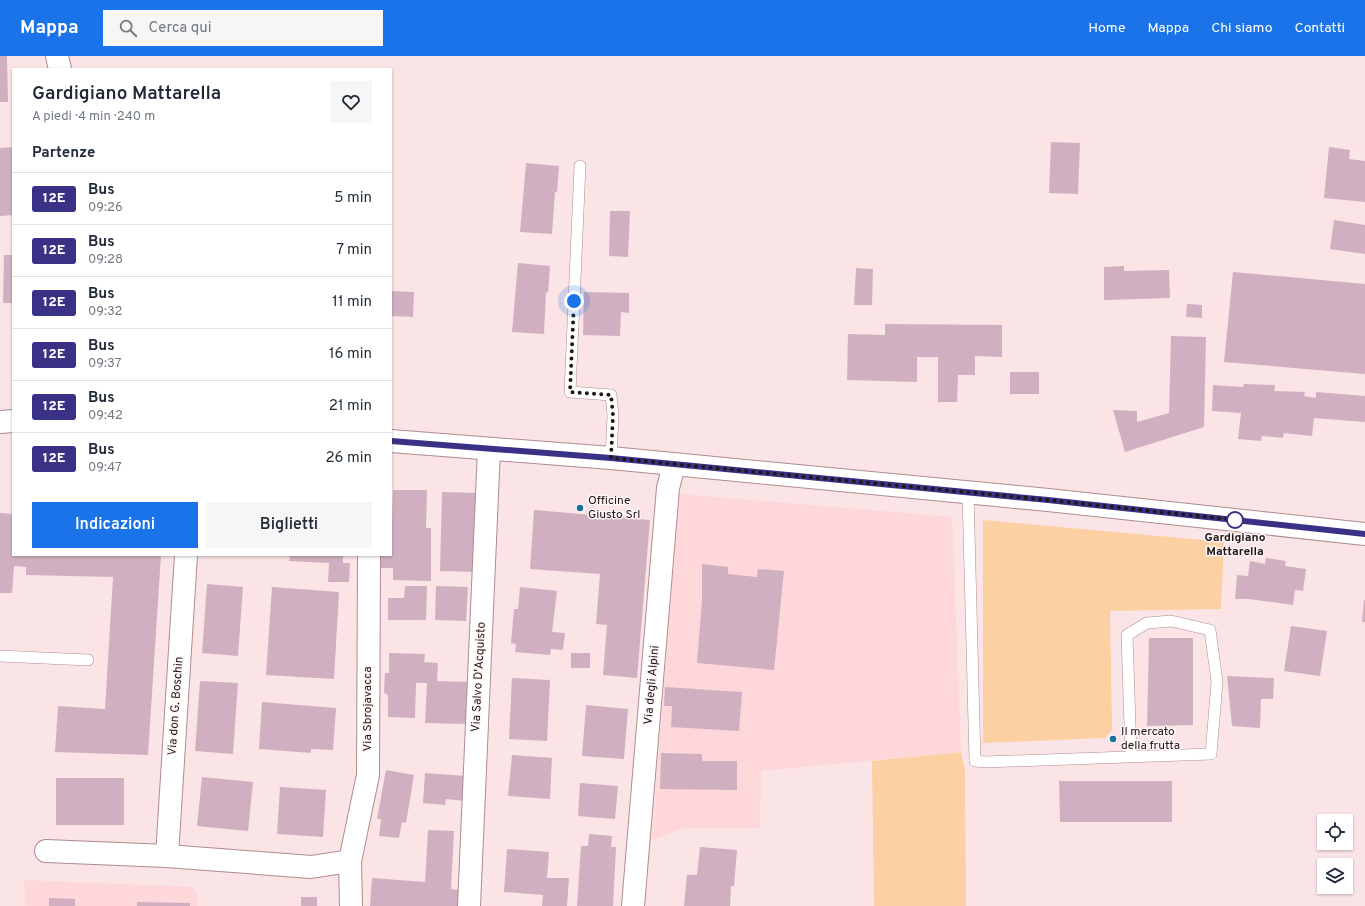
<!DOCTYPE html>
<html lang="it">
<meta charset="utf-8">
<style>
:root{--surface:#fff;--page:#f6f6f7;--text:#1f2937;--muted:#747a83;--line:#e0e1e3;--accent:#1a73e8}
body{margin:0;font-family:Overpass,sans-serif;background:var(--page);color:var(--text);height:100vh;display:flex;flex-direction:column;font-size:15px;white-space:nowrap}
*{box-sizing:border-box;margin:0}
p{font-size:13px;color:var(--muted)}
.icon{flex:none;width:22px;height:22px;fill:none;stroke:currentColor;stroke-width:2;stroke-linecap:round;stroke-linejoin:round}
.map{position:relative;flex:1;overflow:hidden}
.details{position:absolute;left:12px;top:12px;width:380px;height:488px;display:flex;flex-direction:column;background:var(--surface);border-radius:0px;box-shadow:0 1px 3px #0004}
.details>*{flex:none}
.badge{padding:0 8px;border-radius:3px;font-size:14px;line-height:26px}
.controls{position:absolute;left:1317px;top:758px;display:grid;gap:8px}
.controls a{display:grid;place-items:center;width:36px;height:36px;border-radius:0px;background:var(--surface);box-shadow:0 1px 3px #0004;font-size:20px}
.you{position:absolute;width:20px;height:20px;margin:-10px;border:3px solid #fff;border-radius:50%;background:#1a73e8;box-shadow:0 0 0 6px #1a73e833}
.map>.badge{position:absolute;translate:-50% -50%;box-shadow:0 0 0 2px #fff}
h2{padding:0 20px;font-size:15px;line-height:36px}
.round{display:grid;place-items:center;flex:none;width:42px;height:42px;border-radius:0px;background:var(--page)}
.headline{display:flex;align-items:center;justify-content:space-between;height:68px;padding:0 20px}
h1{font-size:19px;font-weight:600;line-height:30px}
.cta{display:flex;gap:8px;margin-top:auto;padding:8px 20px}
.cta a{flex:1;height:46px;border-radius:0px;background:var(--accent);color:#fff;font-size:16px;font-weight:600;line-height:46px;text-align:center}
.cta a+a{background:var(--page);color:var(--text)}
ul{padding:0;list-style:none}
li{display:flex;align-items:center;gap:12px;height:52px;padding:0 20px;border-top:1px solid var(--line)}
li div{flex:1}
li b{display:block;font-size:15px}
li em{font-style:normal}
li .badge{min-width:44px;font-weight:700;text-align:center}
header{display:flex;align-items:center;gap:24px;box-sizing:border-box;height:56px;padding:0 20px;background:var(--accent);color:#fff}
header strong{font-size:19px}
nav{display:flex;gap:22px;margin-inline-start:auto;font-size:14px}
.search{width:280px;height:36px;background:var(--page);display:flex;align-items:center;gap:10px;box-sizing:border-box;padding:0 14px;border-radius:0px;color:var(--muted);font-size:15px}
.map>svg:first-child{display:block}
.built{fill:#fdd7d9}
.green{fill:#fcd0a3}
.building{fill:#d0b0c0}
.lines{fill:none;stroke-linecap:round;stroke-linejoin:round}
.service-casing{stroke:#af8c8e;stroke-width:12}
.minor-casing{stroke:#af8c8e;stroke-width:24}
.secondary-casing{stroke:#af8c8e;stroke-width:24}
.service{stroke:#fff;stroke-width:11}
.minor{stroke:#fff;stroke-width:22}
.secondary{stroke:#fff;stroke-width:22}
.line-casing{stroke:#fff;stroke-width:9}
.line{stroke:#393185;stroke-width:6}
.walk{stroke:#231617;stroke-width:4;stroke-dasharray:0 7.2}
.poi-dot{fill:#1c70a0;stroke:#fdf5f6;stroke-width:1.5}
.stop-dot{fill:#fff;stroke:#393185;stroke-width:2}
.labels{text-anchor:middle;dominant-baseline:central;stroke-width:3;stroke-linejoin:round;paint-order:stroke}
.poi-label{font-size:12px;fill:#231617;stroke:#fdf5f6;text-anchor:start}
.stop-label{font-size:12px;font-weight:bold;fill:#231617;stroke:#fdf5f6}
.street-label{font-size:12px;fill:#231617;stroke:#fdf5f6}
</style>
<header>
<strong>Mappa</strong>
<div class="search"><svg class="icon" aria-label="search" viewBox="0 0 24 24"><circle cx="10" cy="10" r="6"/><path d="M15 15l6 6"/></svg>Cerca qui</div>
<nav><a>Home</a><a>Mappa</a><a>Chi siamo</a><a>Contatti</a></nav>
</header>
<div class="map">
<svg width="1365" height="850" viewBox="0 0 1365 850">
<rect width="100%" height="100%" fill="#fbe4e5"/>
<g class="built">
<polygon points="678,438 952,461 961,696 761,715 760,772 684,772 652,784"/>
<polygon points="24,824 193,831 198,841 197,850 26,850"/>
</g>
<g class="green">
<polygon points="983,464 1224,486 1221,553 1110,555 1112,674 1105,682 983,687"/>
<polygon points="961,696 965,716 966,850 874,850 872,705"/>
</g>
<g class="building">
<polygon points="0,0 7,0 8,46 0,46"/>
<polygon points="1051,86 1080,87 1078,138 1049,137"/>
<polygon points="13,91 13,159 0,160 0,92"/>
<polygon points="1329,91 1350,94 1349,103 1365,105 1365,146 1324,142"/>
<polygon points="526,107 559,110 557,136 555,136 552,178 520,176"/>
<polygon points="610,155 630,155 628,201 609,200"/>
<polygon points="1334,164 1365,169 1365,198 1330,193"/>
<polygon points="4,199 13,199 13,247 3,247"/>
<polygon points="518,207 550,210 548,237 546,236 544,278 512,276"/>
<polygon points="1124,210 1124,215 1169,214 1170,242 1104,244 1104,211"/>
<polygon points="856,212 873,213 872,249 854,249"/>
<polygon points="1233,216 1365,228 1365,318 1224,306"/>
<polygon points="391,235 414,236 413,261 391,260"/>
<polygon points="584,236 629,237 629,257 621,256 620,280 583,279"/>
<polygon points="1187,248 1202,249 1202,262 1186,261"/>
<polygon points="885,268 1002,269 1002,301 975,300 975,319 958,319 957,346 938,346 938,301 917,301 917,326 847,324 848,278 885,279"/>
<polygon points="1171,280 1206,281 1204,371 1125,396 1113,354 1137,355 1137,366 1169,357"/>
<rect x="1010" y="316" width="29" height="22"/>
<polygon points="1244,328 1275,329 1274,335 1305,336 1304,340 1316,342 1316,336 1365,340 1365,366 1314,362 1312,380 1284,377 1283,382 1262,380 1261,385 1238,383 1241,357 1212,355 1213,329 1243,331"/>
<polygon points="393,434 427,434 426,472 431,472 431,525 393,524 393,512 380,512 380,499 391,499"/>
<polygon points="442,436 481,437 479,516 440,515"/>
<polygon points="534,454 650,464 637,622 603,619 607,569 596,568 600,518 530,513"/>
<polygon points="0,457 13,458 13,499 161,499 148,699 55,696 58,650 105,653 113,521 26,519 26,511 14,510 12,537 0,537"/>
<polygon points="290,499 343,499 343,507 350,507 349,526 328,526 329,507 289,505"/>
<polygon points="1266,502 1286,505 1285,510 1306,513 1303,535 1295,534 1293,549 1249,543 1235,543 1237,519 1248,520 1250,505 1265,508"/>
<polygon points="702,508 728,511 728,518 757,521 758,513 784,515 774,614 697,607 702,545"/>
<polygon points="207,528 243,531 238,600 202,597"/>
<polygon points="405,530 427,530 426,564 388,564 388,542 404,542"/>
<polygon points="436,530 468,531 466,565 435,564"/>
<polygon points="272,531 339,536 334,623 266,619"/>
<polygon points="520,531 557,535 552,576 565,577 563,594 551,593 550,599 515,596 516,588 511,587 514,553 518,553"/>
<polygon points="1364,544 1365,544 1365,566 1362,566"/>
<polygon points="1291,570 1327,575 1320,620 1284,615"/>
<polygon points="1149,582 1193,582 1193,669 1147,670"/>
<polygon points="389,597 425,598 424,606 438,607 437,625 469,626 468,668 425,667 427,627 416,627 415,662 388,661 388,639 384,637 385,617 389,617"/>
<rect x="571" y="597" width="19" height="15"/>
<polygon points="1227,620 1274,622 1273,643 1261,643 1260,672 1232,670"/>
<polygon points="512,622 550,624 547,685 509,683"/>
<polygon points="200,625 238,627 233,698 195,695"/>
<polygon points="665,631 742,636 739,675 671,671 672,650 664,650"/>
<polygon points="262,646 336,652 333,694 311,693 311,697 259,693"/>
<polygon points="586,649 628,653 624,703 582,700"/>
<polygon points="661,697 702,698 702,705 737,705 737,734 660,733"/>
<polygon points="512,699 552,702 550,743 508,740"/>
<polygon points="386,714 414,719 406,767 402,766 399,782 379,780 381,763 377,763"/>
<polygon points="425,717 466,720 465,745 446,743 445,749 423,747"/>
<polygon points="202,721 253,726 248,775 197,770"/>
<rect x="56" y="722" width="68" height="47"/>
<polygon points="1059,725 1172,725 1172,766 1060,766"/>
<polygon points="580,727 618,730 615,763 578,760"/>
<polygon points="280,731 326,734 323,781 277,778"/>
<polygon points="428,774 454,775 451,833 460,834 459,850 370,850 372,822 425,826"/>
<polygon points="589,778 612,780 611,791 616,791 613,850 577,850 581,790 588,790"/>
<polygon points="700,791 737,794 734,830 731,830 730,850 684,850 687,819 697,819"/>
<polygon points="507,793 549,796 547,822 569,822 567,850 542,850 543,839 504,836"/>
<rect x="301" y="841" width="16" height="9"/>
<polygon points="49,842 75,843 75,850 49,850"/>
<polygon points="137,846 190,847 190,850 137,850"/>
</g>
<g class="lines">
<defs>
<g id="service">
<polyline points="580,110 570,336 611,339 613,359 611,402"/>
<polyline points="968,437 975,705 985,706 1211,698 1217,626 1210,574 1171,565 1147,567 1127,579 1131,700"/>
<polyline points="0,600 88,604"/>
</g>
<g id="minor">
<polyline points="57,0 60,13"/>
<polyline points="46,795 167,800 311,811 350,805 368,719 369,499"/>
<polyline points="167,800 186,499"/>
<polyline points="350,805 351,850"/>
<polyline points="469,850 489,393"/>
<polyline points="633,850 668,432 674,409"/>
</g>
<g id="secondary">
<polyline points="0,366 13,365"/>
<polyline points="391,385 611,402 1048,444 1365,478"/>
</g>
</defs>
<use href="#service" class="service-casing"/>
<use href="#minor" class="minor-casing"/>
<use href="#secondary" class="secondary-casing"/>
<use href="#service" class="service"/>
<use href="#minor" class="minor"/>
<use href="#secondary" class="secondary"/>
</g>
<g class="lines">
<defs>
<polyline id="line" points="391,385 611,402 1048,444 1365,478"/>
</defs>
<use href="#line" class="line-casing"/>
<use href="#line" class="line"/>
<polyline class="walk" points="574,245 570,336 611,339 613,359 611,402 1048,444 1235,464"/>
</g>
<g class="poi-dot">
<circle cx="580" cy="452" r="4"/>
<circle cx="1113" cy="683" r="4"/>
</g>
<circle class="stop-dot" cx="1235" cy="464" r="8"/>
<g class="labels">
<g class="poi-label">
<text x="588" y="445">Officine<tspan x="588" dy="14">Giusto Srl</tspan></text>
<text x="1121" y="676">Il mercato<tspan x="1121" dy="14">della frutta</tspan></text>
</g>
<g class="stop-label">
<text x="1235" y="482">Gardigiano<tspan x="1235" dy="14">Mattarella</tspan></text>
</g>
<g class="street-label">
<text transform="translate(479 621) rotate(-87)">Via Salvo D'Acquisto</text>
<text transform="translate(652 629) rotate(-85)">Via degli Alpini</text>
<text transform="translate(176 650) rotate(-86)">Via don G. Boschin</text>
<text transform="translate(368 653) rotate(-90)">Via Sbrojavacca</text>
</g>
</g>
</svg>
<div class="controls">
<a><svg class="icon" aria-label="locate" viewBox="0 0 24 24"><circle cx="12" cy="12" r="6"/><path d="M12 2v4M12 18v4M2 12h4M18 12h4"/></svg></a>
<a><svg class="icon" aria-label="layers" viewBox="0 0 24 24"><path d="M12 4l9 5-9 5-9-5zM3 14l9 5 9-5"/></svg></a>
</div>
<div class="you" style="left:574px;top:245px"></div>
<section class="details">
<div class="headline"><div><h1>Gardigiano Mattarella</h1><p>A piedi · 4 min · 240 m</p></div><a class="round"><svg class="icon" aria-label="heart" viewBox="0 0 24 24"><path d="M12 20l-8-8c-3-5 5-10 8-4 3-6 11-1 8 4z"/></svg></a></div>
<h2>Partenze</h2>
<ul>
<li><span class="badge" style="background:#393185;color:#fff">12E</span><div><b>Bus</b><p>09:26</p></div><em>5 min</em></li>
<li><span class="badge" style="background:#393185;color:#fff">12E</span><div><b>Bus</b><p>09:28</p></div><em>7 min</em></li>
<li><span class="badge" style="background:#393185;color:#fff">12E</span><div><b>Bus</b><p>09:32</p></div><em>11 min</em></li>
<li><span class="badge" style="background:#393185;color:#fff">12E</span><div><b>Bus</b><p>09:37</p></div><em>16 min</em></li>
<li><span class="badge" style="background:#393185;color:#fff">12E</span><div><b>Bus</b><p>09:42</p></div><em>21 min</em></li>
<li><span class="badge" style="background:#393185;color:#fff">12E</span><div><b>Bus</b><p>09:47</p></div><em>26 min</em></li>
</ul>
<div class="cta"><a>Indicazioni</a><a>Biglietti</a></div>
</section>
</div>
